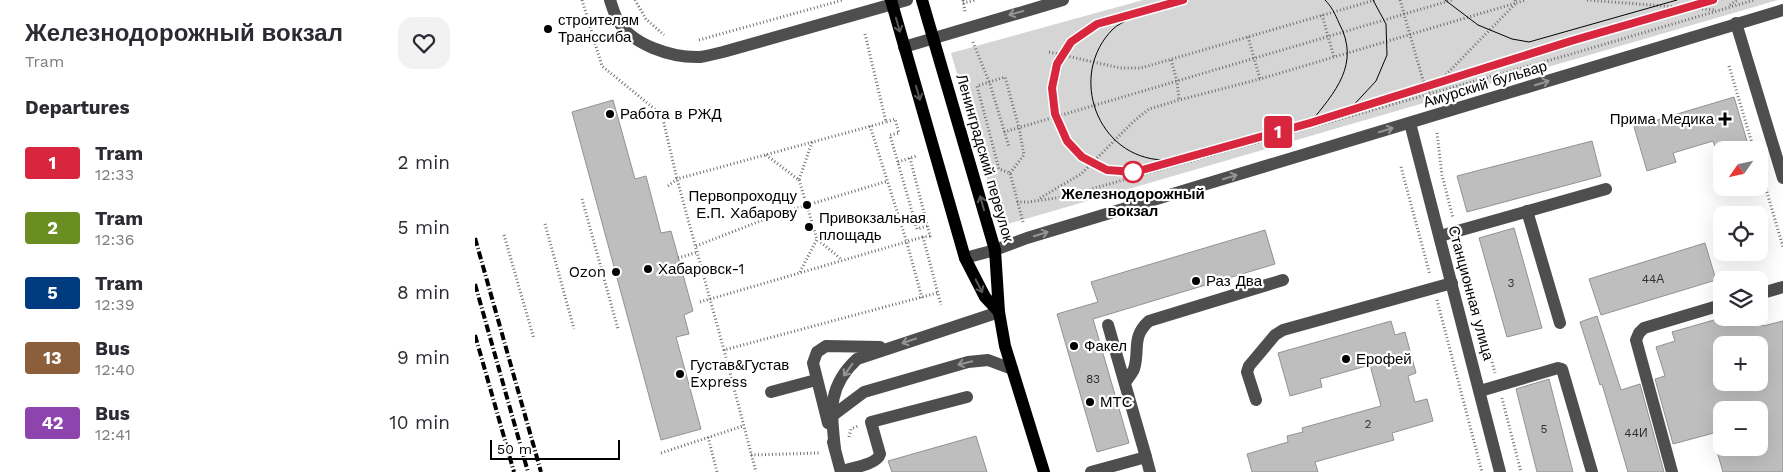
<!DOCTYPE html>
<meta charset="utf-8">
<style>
:root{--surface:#fff;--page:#f2f2f3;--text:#2b2b33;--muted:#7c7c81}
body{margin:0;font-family:"Work Sans",sans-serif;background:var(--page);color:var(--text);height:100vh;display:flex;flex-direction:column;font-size:19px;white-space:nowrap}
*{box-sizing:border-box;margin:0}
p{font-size:16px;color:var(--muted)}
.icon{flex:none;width:28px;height:28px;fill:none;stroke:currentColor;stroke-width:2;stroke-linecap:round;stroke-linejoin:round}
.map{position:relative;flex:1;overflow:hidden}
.sheet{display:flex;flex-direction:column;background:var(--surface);width:475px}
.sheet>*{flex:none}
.badge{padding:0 10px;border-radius:4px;font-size:18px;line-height:32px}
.needle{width:32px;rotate:236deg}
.buttons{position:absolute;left:1238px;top:141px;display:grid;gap:10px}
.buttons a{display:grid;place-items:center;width:55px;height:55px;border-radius:10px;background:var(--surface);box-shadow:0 5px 20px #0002;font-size:25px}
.scale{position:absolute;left:15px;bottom:12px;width:130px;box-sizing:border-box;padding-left:5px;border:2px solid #000;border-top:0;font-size:14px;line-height:18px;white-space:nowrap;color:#000;-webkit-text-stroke:4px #fff;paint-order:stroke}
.map>.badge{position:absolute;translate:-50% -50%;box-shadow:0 0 0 2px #fff}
h2{padding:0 25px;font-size:19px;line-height:45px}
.round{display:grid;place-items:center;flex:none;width:52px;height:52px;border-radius:15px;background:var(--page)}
.summary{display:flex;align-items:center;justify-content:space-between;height:85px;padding:0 25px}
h1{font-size:24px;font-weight:700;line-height:38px}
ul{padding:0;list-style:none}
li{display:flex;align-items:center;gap:15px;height:65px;padding:0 25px}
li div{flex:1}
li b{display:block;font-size:19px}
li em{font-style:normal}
li .badge{min-width:55px;font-weight:700;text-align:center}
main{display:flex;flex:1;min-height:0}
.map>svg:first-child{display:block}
.green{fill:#d5d5d5}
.building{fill:#bebebe;stroke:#929292;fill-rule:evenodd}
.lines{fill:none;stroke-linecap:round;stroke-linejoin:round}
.path{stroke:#707070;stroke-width:3;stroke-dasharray:1 2.5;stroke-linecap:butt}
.minor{stroke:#4e4e4e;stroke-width:12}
.major{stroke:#000;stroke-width:12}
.tram{stroke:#000;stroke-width:1}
.rail{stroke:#000;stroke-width:4;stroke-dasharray:8 2.5 1 2.5;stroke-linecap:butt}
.oneway{stroke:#959595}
.oneway2{stroke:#595959}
.line-casing{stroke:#fff;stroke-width:11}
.line{stroke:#d7263d;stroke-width:8}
.poi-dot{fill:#000;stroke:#fff;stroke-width:2}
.stop-dot{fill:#fff;stroke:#d7263d;stroke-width:2.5}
.labels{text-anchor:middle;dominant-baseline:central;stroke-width:4.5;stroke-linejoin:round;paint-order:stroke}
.number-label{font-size:12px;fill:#303030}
.poi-label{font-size:15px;fill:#000;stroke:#fff;text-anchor:start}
.street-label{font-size:15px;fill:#000;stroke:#fff}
.stop-label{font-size:15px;font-weight:bold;fill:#000;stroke:#fff}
</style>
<main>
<section class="sheet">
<div class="summary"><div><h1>Железнодорожный вокзал</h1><p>Tram</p></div><a class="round"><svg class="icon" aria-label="heart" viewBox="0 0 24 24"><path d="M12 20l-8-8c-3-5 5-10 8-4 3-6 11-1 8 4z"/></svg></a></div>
<h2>Departures</h2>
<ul>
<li><span class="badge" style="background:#d7263d;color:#fff">1</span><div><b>Tram</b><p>12:33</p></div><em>2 min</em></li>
<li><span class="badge" style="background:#6b8e23;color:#fff">2</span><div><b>Tram</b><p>12:36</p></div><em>5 min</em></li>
<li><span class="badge" style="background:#003b80;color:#fff">5</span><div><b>Tram</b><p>12:39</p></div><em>8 min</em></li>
<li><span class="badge" style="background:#8b5e3c;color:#fff">13</span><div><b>Bus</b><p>12:40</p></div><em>9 min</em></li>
<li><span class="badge" style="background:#8e44ad;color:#fff">42</span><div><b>Bus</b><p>12:41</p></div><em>10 min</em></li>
</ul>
</section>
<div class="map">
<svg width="1308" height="472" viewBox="0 0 1308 472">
<rect width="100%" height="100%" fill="#fff"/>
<polygon class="green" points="668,0 1303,0 526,226 476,53"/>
<g class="building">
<polygon points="1259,97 1272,141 1241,150 1238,141 1198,153 1201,162 1172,171 1159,127"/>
<polygon points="138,100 160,179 171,176 186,233 196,231 218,311 209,315 214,334 201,337 226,429 186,440 97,112"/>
<polygon points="1117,141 1126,176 992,212 982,176"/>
<polygon points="1039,228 1067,328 1032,337 1004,238"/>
<polygon points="790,230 800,264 618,319 654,443 622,452 582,314 623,302 616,282"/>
<polygon points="1230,243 1241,280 1126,315 1114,279"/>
<polygon points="1122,316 1146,390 1165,384 1189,472 1153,472 1127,384 1125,385 1105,322"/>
<path d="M1246,318H1286L1288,326L1308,321V472H1248L1241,448H1284V410H1246V431L1198,444L1180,379L1190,376L1181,347L1200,341L1197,332ZM1246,345H1284V382H1246Z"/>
<polygon points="916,321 920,335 930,332 941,373 933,376 940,402 952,399 958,421 917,433 919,440 840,462 843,472 777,472 772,454 813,442 812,436 828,432 827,428 906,406 895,365 845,379 847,387 815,396 803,353"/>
<polygon points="1074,379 1098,472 1062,472 1041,389"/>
<polygon points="501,436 512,472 417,472 413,461"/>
</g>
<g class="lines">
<g class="path">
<polyline points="107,0 127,66 187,115 202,179 249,350 462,293"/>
<polyline points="160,0 171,19 189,35"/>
<polyline points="488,0 490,12"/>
<polyline points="925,0 954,101"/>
<polyline points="1040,0 1041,3 1051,0"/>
<polyline points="1112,0 1241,10"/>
<polyline points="488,3 501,0"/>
<polyline points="1255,5 1262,0"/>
<polyline points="847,15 859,57"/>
<polyline points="390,34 411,122 420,119 424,133 415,135 442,229 452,226"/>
<polyline points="773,37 785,79"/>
<polyline points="224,40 368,0"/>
<polyline points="498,42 515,84 534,147"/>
<polyline points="574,52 645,68 666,68 900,0"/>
<polyline points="696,60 702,81 704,100"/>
<polyline points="1254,66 1279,150"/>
<polyline points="395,126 432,243 447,298"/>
<polyline points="529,132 977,0"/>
<polyline points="962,133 967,175 978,218"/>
<polyline points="291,155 324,180 337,142"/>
<polyline points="435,158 455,236 448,237 466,305"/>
<polyline points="423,162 441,156"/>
<polyline points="1284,165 1308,247"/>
<polyline points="926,167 955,275"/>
<polyline points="535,173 549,155 544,128 530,77 502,86 524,169 535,173 548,222"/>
<polyline points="324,180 342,239"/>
<polyline points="193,186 202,179 411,122"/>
<polyline points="565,198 606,174 659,121 674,109 704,100 785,79 1041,3 952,94"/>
<polyline points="107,199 143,329"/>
<polyline points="542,202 553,202 588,197 1093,55 1279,0"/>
<polyline points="70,224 99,329"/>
<polyline points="29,235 59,339"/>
<polyline points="985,244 1020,373"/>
<polyline points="221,246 306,213 413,181"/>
<polyline points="203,258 223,252"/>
<polyline points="325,272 342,239 366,259"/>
<polyline points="962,300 1007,472"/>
<polyline points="225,302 448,237"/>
<polyline points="249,350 281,472"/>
<polyline points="1027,398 1046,472"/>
<polyline points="233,437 242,472"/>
<polyline points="374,437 376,429 383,426"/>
<polyline points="186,453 268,426"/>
<polyline points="276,455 344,453"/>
</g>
<g class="minor">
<path d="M135,0C137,6 139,13 142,19C156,45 197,58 225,57C232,56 240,54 248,52L432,0"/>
<polyline points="1261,23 1308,178"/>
<polyline points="429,47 588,0"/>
<polyline points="935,123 1025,472"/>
<polyline points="1052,211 1085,323"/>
<polyline points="965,236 1131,189"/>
<polyline points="490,258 520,250 552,238 1308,10"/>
<polyline points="1284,294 1308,287"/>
<polyline points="633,325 671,457"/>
<path d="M650,383C652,379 657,374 659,369C665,350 656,337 674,321L808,280"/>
<polyline points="1005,391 1083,368 1087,369 1117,472"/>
<polyline points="296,392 341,380"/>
<polyline points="781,400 772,372 774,366 800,335 808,330 977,283"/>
<polyline points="357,416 389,392 493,362 513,360 537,369"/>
<polyline points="353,423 338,363 342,352 351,346 405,347"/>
<polyline points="358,442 366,472"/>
<path d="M360,449C356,411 352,387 382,359L524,312"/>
<path d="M366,471C376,468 402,465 405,454L396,422L492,397"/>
<polyline points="616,472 671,457 675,472"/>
<polyline points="1197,472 1161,340 1164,333 1169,328 1246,305"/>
</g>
<g class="major">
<polyline points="416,0 490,258 510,297 524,312"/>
<polyline points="447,0 520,250 524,312 530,346 569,472"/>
</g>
<g class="tram">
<polyline points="708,0 622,24 596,42 582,64 577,88 579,114 592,141 607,157 632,170 660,172 835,123 1096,41 1238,0"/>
<polyline points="970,0 1003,25 1037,39 1054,42 1202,0"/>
<path d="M654,19C649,22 642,25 638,29C592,75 622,158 688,160"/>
<polyline points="874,110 901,81 912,55 911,24 898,0"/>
<path d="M835,123C860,92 886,64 864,23C860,14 857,7 850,0"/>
</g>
<g class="rail">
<polyline points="0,238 66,472"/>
<polyline points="0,284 53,472"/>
<polyline points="0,335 39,472"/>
</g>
</g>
<defs><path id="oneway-shaft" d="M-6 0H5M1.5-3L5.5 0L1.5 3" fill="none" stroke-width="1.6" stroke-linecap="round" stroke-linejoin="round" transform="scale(1.25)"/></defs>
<g class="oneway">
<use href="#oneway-shaft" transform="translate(541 13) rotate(164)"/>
<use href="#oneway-shaft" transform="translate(1067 83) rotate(-17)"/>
<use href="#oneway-shaft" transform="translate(911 130) rotate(-17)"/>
<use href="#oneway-shaft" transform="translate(755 177) rotate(-17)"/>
<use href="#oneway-shaft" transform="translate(566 234) rotate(-17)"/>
<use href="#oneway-shaft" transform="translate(434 341) rotate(161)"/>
<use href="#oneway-shaft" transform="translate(490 363) rotate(166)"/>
<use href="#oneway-shaft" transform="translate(373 370) rotate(126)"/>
</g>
<g class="oneway2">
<use href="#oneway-shaft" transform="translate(423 25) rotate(74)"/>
<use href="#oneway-shaft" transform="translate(443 93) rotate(74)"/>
<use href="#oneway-shaft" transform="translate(507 203) rotate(-106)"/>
<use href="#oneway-shaft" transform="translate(504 286) rotate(63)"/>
</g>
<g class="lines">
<defs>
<polyline id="line" points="708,0 622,24 596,42 582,64 577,88 580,114 592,141 607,157 632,170 660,172 835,123 1096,41 1238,0"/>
</defs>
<use href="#line" class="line-casing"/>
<use href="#line" class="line"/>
</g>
<g class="poi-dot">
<circle cx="73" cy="29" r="5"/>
<circle cx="135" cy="114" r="5"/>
<path d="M1247.5 111.5h5v5h5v5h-5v5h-5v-5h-5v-5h5z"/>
<circle cx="332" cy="205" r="5"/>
<circle cx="334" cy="227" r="5"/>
<circle cx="173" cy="269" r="5"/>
<circle cx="141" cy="272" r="5"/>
<circle cx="721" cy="281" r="5"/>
<circle cx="599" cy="346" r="5"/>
<circle cx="871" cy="359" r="5"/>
<circle cx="205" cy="374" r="5"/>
<circle cx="615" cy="402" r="5"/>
</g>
<circle class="stop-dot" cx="658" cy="172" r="10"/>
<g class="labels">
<g class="number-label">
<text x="1178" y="279">44А</text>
<text x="1036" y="283">3</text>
<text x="618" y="379">83</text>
<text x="893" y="424">2</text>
<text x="1069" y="429">5</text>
<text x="1161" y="433">44И</text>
</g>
<g class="poi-label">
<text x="83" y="20">строителям<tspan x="83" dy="17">Транссиба</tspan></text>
<text x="145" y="114">Работа в РЖД</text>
<text x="1239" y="119" text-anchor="end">Прима Медика</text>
<text x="322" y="196" text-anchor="end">Первопроходцу<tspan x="322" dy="17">Е.П. Хабарову</tspan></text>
<text x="344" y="218">Привокзальная<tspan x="344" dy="17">площадь</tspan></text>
<text x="183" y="269">Хабаровск-1</text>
<text x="131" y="272" text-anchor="end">Ozon</text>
<text x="731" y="281">Раз Два</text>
<text x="609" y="346">Факел</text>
<text x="881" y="359">Ерофей</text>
<text x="215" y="365">Густав&amp;Густав<tspan x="215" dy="17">Express</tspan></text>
<text x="625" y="402">МТС</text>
</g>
<g class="street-label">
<text transform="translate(1010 84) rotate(-17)">Амурский бульвар</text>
<text transform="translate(510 158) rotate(74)">Ленинградский переулок</text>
<text transform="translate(996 293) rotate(75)">Станционная улица</text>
</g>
<g class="stop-label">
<text x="658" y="194">Железнодорожный<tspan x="658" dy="17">вокзал</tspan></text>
</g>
</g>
</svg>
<div class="buttons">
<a><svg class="needle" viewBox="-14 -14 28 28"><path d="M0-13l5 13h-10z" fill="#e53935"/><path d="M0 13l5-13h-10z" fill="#7c7c81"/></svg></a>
<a><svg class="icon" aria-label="locate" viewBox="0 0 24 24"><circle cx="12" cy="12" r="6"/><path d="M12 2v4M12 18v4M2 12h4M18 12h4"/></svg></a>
<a><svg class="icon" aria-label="layers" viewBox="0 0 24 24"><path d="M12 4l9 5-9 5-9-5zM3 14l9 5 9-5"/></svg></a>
<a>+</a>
<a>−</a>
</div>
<div class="scale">50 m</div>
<b class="badge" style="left:803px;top:132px;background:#d7263d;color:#fff">1</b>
</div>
</main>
